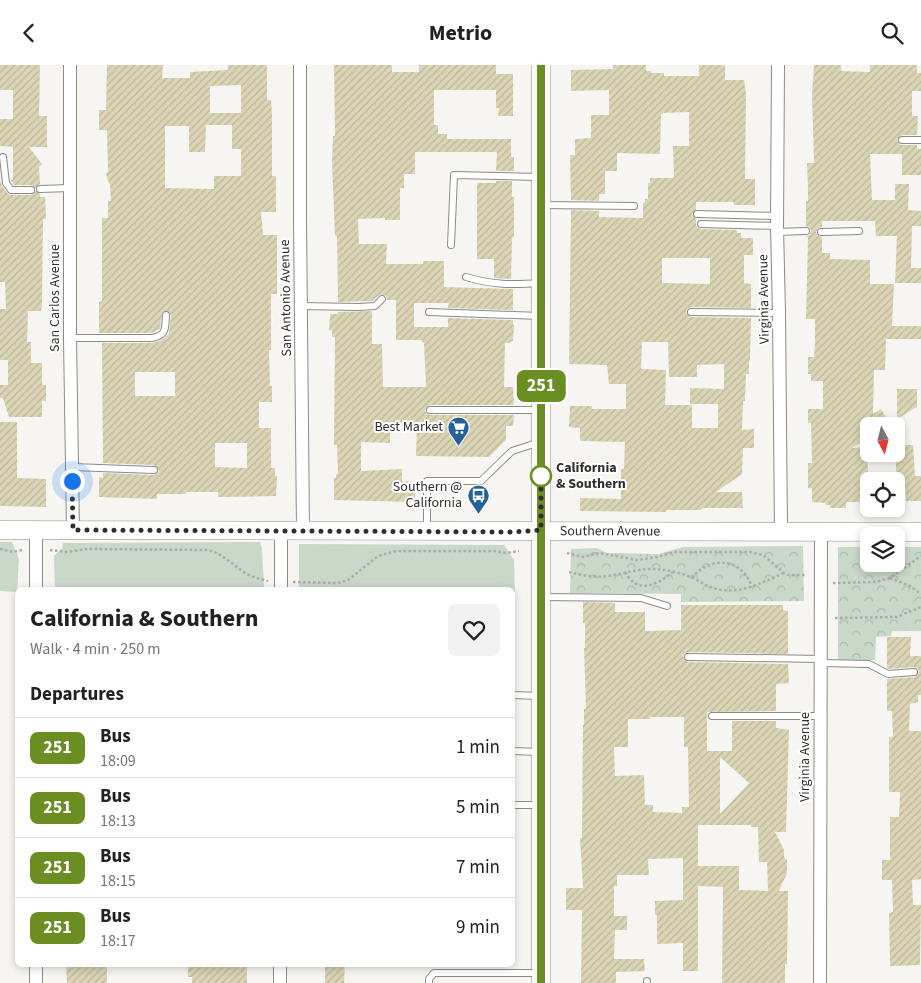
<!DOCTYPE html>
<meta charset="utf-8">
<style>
:root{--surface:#fff;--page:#f2f2f2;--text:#202124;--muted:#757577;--line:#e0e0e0}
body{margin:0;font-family:"Source Sans 3",sans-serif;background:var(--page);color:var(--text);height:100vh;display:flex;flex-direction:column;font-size:19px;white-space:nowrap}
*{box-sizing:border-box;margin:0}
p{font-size:16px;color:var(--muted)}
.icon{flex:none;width:28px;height:28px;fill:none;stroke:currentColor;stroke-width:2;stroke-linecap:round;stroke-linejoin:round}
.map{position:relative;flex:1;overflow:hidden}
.drawer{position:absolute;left:15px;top:522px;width:500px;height:380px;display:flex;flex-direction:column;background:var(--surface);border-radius:8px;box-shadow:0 2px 8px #0003}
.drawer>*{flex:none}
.badge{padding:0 10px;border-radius:8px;font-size:18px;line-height:32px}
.needle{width:32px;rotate:173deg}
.controls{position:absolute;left:860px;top:352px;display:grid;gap:10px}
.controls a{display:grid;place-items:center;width:45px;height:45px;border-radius:8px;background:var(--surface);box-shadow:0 2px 8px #0003;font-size:25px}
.you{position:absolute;width:25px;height:25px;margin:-12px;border:4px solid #fff;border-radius:50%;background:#1a73e8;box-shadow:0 0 0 8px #1a73e833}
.map>.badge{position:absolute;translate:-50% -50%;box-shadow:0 0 0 2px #fff}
h2{padding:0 15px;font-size:19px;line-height:45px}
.round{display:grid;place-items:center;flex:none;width:52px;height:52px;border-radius:8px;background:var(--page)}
.headline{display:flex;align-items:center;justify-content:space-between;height:85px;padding:0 15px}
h1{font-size:24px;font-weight:700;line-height:38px}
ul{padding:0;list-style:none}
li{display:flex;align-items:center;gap:15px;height:60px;padding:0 15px;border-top:1px solid var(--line)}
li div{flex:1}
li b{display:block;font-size:19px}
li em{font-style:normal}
li .badge{min-width:55px;font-weight:700;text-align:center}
header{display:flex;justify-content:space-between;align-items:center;height:65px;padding:0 15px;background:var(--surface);font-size:22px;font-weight:700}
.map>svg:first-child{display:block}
.green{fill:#c8d8c9}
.park{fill:url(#park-crowns)}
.building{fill:url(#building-hatch);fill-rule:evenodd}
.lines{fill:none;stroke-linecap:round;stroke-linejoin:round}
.lane-casing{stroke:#8c8b88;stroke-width:8}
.street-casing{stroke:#8c8b88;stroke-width:14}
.secondary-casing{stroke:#8c8b88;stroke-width:19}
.path{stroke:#ababa9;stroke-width:2.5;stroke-dasharray:2.5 2.5;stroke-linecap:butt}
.lane{stroke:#fff;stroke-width:6}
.street{stroke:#fff;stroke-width:12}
.secondary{stroke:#fff;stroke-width:18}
.line-casing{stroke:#fff;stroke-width:11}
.line{stroke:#6b8e23;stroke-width:8}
.walk{stroke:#2e2e2d;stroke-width:5;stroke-dasharray:0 9}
.stop-dot{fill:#fff;stroke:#6b8e23;stroke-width:2.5}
.labels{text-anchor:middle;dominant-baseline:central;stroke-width:4;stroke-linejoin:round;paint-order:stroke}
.street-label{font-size:14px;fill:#2e2e2d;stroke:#fff}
.poi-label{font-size:14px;fill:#2e2e2d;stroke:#fff;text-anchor:end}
.stop-label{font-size:14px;font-weight:bold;fill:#2e2e2d;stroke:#fff;text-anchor:start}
</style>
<header><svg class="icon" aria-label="back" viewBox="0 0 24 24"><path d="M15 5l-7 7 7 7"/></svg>Metrio<svg class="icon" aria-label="search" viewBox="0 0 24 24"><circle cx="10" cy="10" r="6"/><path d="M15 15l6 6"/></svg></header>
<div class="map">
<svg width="921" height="918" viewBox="0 0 921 918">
<defs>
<pattern id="park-crowns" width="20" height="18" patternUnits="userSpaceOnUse" patternTransform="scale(1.25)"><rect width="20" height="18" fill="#c8d8c9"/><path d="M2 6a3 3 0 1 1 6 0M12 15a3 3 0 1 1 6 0" fill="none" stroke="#acbaad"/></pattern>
<pattern id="building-hatch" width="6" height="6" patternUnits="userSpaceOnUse" patternTransform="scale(1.25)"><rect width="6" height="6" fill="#dbd5b6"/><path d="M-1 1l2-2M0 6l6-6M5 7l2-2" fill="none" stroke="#bcb79d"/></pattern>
</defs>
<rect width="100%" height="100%" fill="#f6f5f2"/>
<g class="green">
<polygon points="0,477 12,477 19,494 17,527 0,526"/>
<polygon points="260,477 262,483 264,522 55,522 54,491 62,483 63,478"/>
<polygon points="299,479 504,480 514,495 515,533 513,533 512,525 299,525"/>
</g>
<g class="park">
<polygon points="803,481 804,536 681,537 681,529 570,528 571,484 597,483 607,488 658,489 683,482"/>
<polygon points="838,482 869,482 869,499 896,499 896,482 921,482 921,566 892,566 891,571 876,572 875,595 838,595"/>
</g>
<g class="building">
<polygon points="0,0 40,0 39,51 47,51 47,82 29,82 42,99 39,102 40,119 35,123 31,120 14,120 11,115 13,115 13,82 0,81 0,54 13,54 13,25 0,25"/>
<path d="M107,0H163L162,13H190V7L228,5V0H267V35H271L272,48V111H276V147H261L263,170H277V229H271V285H269L270,321H272V337H259V363H271V403H275V411H277L276,431L224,432H218V427H186V429H157V434L99,432V412L103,413V408L154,410L158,408L159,405L154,400L103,398L102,278H152L159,276L166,272L169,268L171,250L168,246L162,247L160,264L151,268H99V237L102,236V153H108V136H111L110,120L107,113L106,108L108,107L107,65H99V45H106ZM241,20V48H210V21ZM206,60H232V84H241V111H214V124L165,123V61H189V87H205ZM135,307H175V331H135ZM215,378H247V403L215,402Z"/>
<polygon points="334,0 392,0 392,7 419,7 419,0 496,0 496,9 513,9 513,51 498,51 499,43 496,43 496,25 434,25 434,60 438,60 438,69 447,69 447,74 511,74 511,92 514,92 514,106 496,106 497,87 415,87 415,109 404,109 404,123 400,123 400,155 385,155 385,153 358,154 359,179 387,179 386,199 423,199 423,196 444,196 444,222 513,224 513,245 448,243 449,238 414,238 414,262 448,262 448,253 513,255 513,260 514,260 513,276 510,277 510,278 505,278 504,322 513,322 514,340 430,340 425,345 426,348 430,350 514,350 513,361 506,361 506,375 489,392 416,391 417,360 390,360 390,378 361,377 361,406 402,404 402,416 415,417 415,437 334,435 334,413 336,413 336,409 338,409 337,380 334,380 335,272 332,272 332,265 329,266 330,249 338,249 338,247 372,246 372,279 382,279 383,322 426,322 424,278 422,277 422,275 396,275 396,235 387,235 386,231 381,229 372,236 338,237 337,171 335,171 332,97 333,71 335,71"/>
<path d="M613,0H646V6H651V8H664V11H699V0H725V15H744L746,29L745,114H755V140H734V137H696V144L692,149L696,154V162L701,164L737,165V168H741V173H753V190H744V218L751,219V243L691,242L687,244L686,247L691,252L751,253L750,296H749V309H746L745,336H743L742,365L754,364V383H743L742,409L716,427H742L743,443H704L701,444V445H666V447L580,446V433L621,434V404H624L625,377L580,376V363L569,362L570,341H592V344H626V319H609L607,300L569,299L571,145L599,146V152L643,153V138L645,137V134H648V118H650V113H674L673,81H689V47L663,48V49H661L660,89L617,88V106H605V129H599V136L571,135L570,90H575V74L591,73V50H609V25L571,26V5L613,4ZM662,193H710V219L662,218ZM642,277H668L669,312H697V300L724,299V324L690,323V339H718V363H692V340H665L666,305L641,304Z"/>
<polygon points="814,0 841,0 841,6 870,7 870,0 917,0 917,8 921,8 921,26 912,26 912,51 918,51 917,70 902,70 897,75 900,80 917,80 917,84 921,84 921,110 902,110 902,89 870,89 872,135 895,135 895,119 909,119 908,145 921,146 921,161 912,161 911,203 921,203 921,218 895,218 897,171 876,171 875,156 822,156 822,162 818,163 816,167 818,171 822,172 822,188 830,188 830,194 870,195 870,219 894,219 892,261 921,261 921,274 886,274 885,305 874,305 873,349 881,344 891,361 867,361 867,373 852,383 867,382 869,437 846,437 846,443 830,443 830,440 826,440 826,438 812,437 812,423 808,423 808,398 812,398 811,358 808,358 808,344 823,344 823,316 811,316 811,309 808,309 808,292 814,292 815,277 815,254 806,254 808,173 806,171 809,170 811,166 810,163 806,161 806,136 808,136 808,124 807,98 814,98 812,30"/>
<polygon points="0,115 2,121 9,130 31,130 36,126 40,129 40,132 45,132 46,154 43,154 42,241 41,246 28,246 27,277 31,277 31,298 42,298 42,320 46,320 46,336 42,336 42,352 9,352 3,333 0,333 0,320 8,320 8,295 0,295 0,244 6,244 5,217 0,217"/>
<polygon points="496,116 512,116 512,132 514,132 514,172 512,173 511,214 494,213 494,194 477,194 477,118 496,118"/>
<polygon points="897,324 917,324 917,342 897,354"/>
<polygon points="0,357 17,357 17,413 46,414 46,442 0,441"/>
<polygon points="897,380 913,380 915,411 921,411 921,436 906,436 905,420 896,420 896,395 897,395"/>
<path d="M583,537L615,538V547H645V566L681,565V540H783V545L788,546V589L688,587L684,589L683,592L688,597L788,599L789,618L776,619V646L707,647V686H732V656H776V663L789,665L786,767H775L784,785V792L787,795V808L779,826H788L787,899H785V918H722L723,822L698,821V906H683V878L657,879V850H655V836L683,835V793L648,794L649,810H617V821H614V851H627V865H615L614,894H644L645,906L616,907V918H581L582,845H566V823H583L580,773H582L583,660H584V644H586L584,583H585V558H583ZM650,652H684V682H688L689,742H682V748L653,747V740H645L644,710L615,711L614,682H628V654H650ZM720,692L749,718L720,749ZM698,760H751V762H758L759,797H767L768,826L739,825V801H698Z"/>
<polygon points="887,572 911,572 910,591 921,591 921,630 918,630 918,637 910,639 909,666 921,666 921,814 912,815 913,840 921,840 920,900 890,901 889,848 893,847 892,815 882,815 882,795 890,795 890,752 899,752 900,727 889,727 889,672 893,672 892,646 887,646 887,614 914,612 919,607 918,604 914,602 889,604 887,603"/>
<polygon points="66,900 107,900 107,918 67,918"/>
<polygon points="188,900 247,900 247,918 192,918 192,912 188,912"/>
<polygon points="325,900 345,900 344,918 325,918"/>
</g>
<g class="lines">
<defs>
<g id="lane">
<polyline points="902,75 921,75"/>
<polyline points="3,92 6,118 11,125 31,125"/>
<polyline points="40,124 70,123"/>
<polyline points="542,140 634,141"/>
<polyline points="697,149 777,151"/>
<polyline points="701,159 777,161"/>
<polyline points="777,167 806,166"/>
<polyline points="821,167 859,166"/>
<polyline points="451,180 454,110 540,112"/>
<path d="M466,212C493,220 512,220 540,218"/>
<polyline points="300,241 359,242 375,241 382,234"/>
<polyline points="429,247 540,251"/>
<polyline points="691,247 779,248"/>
<path d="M70,273H152C167,270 165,264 166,250"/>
<polyline points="430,345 540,345"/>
<polyline points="72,402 154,405"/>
<polyline points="427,465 427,416 481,416 512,386 540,377"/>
<polyline points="541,532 641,533 667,541"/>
<polyline points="688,592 821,594"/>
<polyline points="821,598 869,599 888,609 914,607"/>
<polyline points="512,630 540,631"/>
<polyline points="712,651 820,651"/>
<polyline points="512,686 540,687"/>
<polyline points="512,740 540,740"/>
<polyline points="647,916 647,918"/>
<polyline points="429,918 429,914 434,908 540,908"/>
</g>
<g id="street">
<polyline points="70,0 70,273 73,465"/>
<polyline points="300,0 300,154 303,466"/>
<polyline points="778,0 777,161 779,248 781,467"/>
<polyline points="281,467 281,525"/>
<polyline points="36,525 36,465"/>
<polyline points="36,900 36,918"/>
<polyline points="280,918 280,900"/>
<polyline points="820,918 821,467"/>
</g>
<g id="secondary">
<polyline points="541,0 541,918"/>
<path id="s1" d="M0,465L921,467"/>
</g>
</defs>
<use href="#lane" class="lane-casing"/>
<use href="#street" class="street-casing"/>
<use href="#secondary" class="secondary-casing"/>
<g class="path">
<polyline points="0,484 13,487 22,485"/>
<path d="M50,485L67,487L87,484L208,485C223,489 232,499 245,508C252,512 260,514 268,516"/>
<polyline points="567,488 583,492 599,488 637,495 657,492 674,487 750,487 763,490 784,508 788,510 807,510"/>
<path d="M569,507C581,510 594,513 607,511C624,509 639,503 656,504C668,505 682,508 693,513C703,518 711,524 722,525C744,528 765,516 784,508"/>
<path d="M625,507C639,531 657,519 673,507"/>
<path d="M692,513C704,497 729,491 744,508C748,512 750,517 752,522"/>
<polyline points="890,513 910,521 921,529"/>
<polyline points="293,517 338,518 348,515 378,491 396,486 494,486 506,488 519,486"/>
<polyline points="833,518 876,517 890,513 921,491"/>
<polyline points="835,553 897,552 921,542"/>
</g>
<use href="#lane" class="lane"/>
<use href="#street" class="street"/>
<use href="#secondary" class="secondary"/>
</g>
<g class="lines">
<defs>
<polyline id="line" points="541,0 541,918"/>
</defs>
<use href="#line" class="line-casing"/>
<use href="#line" class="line"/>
<polyline class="walk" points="72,416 73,465 513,467 541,465 541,411"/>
</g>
<defs>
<symbol id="supermarket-pin" viewBox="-11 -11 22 30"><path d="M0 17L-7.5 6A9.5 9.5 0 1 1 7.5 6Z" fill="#236198" stroke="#fff"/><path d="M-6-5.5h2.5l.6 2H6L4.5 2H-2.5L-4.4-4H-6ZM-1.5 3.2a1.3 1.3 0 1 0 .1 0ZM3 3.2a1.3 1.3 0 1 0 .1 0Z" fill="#fff"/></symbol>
<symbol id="bus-pin" viewBox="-11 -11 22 30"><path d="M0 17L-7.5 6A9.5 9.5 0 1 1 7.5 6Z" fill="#236198" stroke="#fff"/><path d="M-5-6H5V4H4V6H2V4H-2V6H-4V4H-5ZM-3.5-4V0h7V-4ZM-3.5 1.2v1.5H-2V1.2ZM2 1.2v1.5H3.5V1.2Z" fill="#fff"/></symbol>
</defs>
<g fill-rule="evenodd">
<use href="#supermarket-pin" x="446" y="350" width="25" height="34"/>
<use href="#bus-pin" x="466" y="418" width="25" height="34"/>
</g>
<circle class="stop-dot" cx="541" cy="411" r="10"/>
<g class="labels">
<g class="street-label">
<text transform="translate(55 233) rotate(-90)">San Carlos Avenue</text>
<text transform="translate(286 233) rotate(-91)">San Antonio Avenue</text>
<text transform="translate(764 234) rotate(-91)">Virginia Avenue</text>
<text stroke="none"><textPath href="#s1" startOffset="610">Southern Avenue</textPath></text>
<text transform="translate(805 692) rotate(-90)">Virginia Avenue</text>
</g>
<g class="poi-label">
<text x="443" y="362">Best Market</text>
<text x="462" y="422">Southern @<tspan x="462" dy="16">California</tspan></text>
</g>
<g class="stop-label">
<text x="556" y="403">California<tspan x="556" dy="16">&amp; Southern</tspan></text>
</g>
</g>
</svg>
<div class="controls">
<a><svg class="needle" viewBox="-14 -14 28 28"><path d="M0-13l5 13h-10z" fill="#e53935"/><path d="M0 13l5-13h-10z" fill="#757577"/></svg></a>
<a><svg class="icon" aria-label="locate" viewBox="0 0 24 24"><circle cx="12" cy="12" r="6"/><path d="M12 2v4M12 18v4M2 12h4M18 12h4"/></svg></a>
<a><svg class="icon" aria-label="layers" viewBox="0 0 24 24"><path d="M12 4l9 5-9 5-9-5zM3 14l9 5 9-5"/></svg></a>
</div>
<div class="you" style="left:72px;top:416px"></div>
<b class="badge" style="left:541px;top:321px;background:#6b8e23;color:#fff">251</b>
<section class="drawer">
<div class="headline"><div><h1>California &amp; Southern</h1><p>Walk · 4 min · 250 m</p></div><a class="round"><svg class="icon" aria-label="heart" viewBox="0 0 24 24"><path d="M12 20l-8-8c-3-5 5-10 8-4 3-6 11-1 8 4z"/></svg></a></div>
<h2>Departures</h2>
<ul>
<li><span class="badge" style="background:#6b8e23;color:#fff">251</span><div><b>Bus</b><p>18:09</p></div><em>1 min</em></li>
<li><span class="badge" style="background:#6b8e23;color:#fff">251</span><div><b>Bus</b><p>18:13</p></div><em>5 min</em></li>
<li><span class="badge" style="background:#6b8e23;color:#fff">251</span><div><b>Bus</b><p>18:15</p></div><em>7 min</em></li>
<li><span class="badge" style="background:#6b8e23;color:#fff">251</span><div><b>Bus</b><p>18:17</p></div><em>9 min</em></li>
</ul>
</section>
</div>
